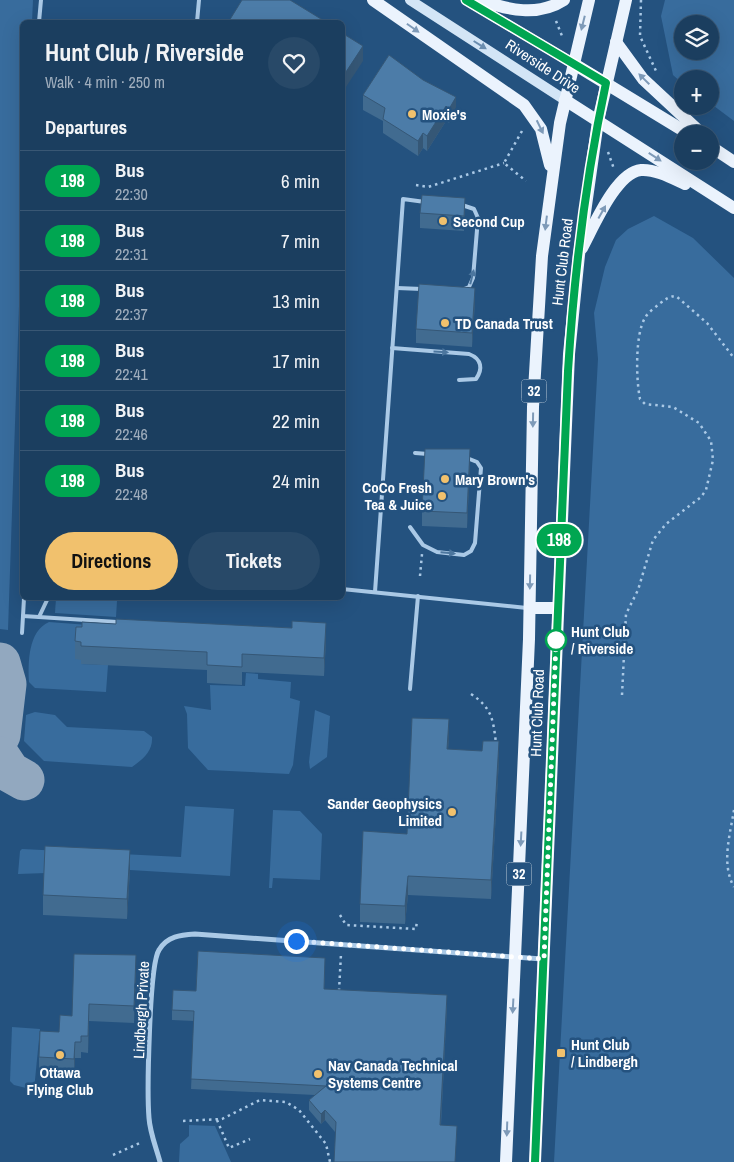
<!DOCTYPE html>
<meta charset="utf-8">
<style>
:root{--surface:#1b3e5f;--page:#284968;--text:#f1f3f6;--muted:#a0aebd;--line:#395774;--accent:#f1c16d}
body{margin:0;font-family:"Archivo Narrow",sans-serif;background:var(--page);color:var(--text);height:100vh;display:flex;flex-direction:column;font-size:19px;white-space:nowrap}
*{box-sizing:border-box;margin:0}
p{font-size:16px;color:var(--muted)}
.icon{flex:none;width:28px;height:28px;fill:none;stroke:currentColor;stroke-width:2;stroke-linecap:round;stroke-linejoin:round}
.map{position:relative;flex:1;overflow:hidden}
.drawer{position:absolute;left:20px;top:20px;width:325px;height:580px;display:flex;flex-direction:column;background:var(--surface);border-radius:8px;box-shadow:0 5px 20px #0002,0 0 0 1px var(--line)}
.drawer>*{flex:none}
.badge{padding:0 10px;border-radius:16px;font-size:18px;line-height:32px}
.buttons{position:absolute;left:674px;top:15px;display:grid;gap:10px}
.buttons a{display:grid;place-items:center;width:45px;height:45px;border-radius:50%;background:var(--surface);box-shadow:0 5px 20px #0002,0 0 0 1px var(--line);font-size:25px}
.you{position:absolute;width:25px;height:25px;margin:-12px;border:4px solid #fff;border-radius:50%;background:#1a73e8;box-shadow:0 0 0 8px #1a73e833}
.map>.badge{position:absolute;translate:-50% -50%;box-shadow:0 0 0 2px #fff}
h2{padding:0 25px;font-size:19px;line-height:45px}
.round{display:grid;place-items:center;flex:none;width:52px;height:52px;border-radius:26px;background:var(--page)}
.overview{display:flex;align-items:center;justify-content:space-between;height:85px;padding:0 25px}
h1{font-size:24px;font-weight:700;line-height:38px}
.primary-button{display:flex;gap:10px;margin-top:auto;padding:10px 25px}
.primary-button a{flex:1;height:58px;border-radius:30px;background:var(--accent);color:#111;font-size:20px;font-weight:700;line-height:58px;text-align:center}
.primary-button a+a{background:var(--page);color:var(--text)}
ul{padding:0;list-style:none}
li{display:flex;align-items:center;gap:15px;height:60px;padding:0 25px;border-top:1px solid var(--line)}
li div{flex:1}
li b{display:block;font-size:19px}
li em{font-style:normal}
li .badge{min-width:55px;font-weight:700;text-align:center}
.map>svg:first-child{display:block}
.green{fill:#386c9d;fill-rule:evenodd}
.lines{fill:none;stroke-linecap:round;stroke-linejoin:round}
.taxiway{stroke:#92a8bf;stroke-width:41}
.path{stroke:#aac9e6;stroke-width:2.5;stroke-dasharray:2.5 4;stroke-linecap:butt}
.service{stroke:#aac9e6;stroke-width:4}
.minor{stroke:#aac9e6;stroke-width:5}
.secondary{stroke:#d3e5f6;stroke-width:10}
.primary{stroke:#ebf3fd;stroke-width:12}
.wall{fill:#416b90}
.shaded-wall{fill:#355776}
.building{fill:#4c7ca8;stroke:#355776}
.oneway{fill:#7e9ab8}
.oneway2{fill:#6a8daf}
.oneway3{fill:#4c769e}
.line-casing{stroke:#fff;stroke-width:11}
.line{stroke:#00a651;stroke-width:8}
.walk{stroke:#fff;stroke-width:5;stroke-dasharray:0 9}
.poi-dot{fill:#f1c16d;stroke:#24527f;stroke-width:2}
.stop-dot{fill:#fff;stroke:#00a651;stroke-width:2.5}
.labels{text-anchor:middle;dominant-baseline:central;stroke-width:5;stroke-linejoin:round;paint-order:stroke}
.shield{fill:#24527f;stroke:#bdcbd9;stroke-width:1}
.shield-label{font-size:14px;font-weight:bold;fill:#fff}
.street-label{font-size:15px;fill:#fff;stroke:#24527f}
.poi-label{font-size:15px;font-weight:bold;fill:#fff;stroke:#24527f;text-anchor:start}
.stop-label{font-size:15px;font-weight:bold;fill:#fff;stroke:#24527f;text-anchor:start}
</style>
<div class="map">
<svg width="734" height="1162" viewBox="0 0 734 1162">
<rect width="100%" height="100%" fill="#24527f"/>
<g class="green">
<polygon points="0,0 33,0 32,22 22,22 22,218 8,630 0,629"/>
<path d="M665,0H734V121L710,103V79H682V83L673,75L661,16ZM682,24H710V51H682Z"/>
<polygon points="654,216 693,238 734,278 734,1162 554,1162 598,359 594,313 605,267 616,240 628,229"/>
<polygon points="56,598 117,601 116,617 55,613"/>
<path d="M49,622L114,627L81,660V664L108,665L106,692L35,688L29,682C28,663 28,631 49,622Z"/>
<polygon points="246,673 258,674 258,679 291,682 290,698 300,701 293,765 289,774 208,770 188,748 187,714 184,706 211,710 210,685 245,686"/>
<polygon points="315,710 330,716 327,757 310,769 309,762"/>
<path d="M35,712L55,715L67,727L144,731L152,737C153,751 143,759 132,767L44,761L24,741L26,715Z"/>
<polygon points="185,806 234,809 230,876 130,870 18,874 20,851 22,849 181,857"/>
<polygon points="273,810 300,811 322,834 320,880 273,878 272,888 269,888"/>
<polygon points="12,1027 40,1029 34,1090 14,1085 10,1081"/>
<polygon points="189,1125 215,1126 231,1162 179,1162 180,1144 189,1136"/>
</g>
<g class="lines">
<g class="taxiway">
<polyline points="0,663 6,684 0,735"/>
<polyline points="0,757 10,772 24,780"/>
</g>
<g class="path">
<polyline points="641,0 640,36 656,71"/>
<polyline points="556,21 562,36"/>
<polyline points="522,131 504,163 526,181"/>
<polyline points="608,152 614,169"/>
<polyline points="416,185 428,187 504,163"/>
<polyline points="420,576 422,554"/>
<path d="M471,694C492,708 493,719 496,743"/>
<path d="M622,695L626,614L638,590L653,540L666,524L701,497L706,490L713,460L711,441L699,423L673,407L645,404L640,399C636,380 635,334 645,318C648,312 655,308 659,304C665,300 669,296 676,296L707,323L734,358"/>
<path d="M734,810C730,835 721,864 734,887"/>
<polyline points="340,915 346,925 416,929 417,920"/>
<polyline points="339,991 341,954"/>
<polyline points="217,1120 229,1148 250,1139"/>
<polyline points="183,1121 222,1119 260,1100 286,1102 299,1110 326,1144 330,1162"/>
<polyline points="113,1155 142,1142"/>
</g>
<g class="service">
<polyline points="39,22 41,0"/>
<polyline points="197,22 199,0"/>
<polyline points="462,205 474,209 478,218 473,278 469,287 464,289"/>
<polyline points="397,288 422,289"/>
<path d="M392,348L469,354C482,359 483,369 476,379L459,380"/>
<polyline points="415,453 428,454"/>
<polyline points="410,527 423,545 437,552 464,555 471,551 475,543 481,468 477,462 467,458"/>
<polyline points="342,589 527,608"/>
<polyline points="375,592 403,199 425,202"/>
<polyline points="24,598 23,616 117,622"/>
<polyline points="39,617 48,598"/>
<polyline points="22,633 23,616"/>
<polyline points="410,689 418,596"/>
</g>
<path class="minor" d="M160,1162C156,1147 150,1133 149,1118C147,1094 149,965 159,950C167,936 181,935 195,934L542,959"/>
<g class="secondary">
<polyline points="410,0 565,100"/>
<polyline points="466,0 574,64"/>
</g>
<g class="primary">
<polyline points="373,0 524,105 541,129 550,165"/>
<path d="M481,0C508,10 538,17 564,0"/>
<polyline points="616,42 643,79 702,134"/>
<polyline points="574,64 689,134"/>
<polyline points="565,100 734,208"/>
<polyline points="710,146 734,162"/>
<path d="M582,248C593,228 616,172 641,170C655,169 672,178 685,184"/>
<polyline points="530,608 557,608"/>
<polyline points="506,1162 529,639 533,407 542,256 560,123 589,0"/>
<polyline points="535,1162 569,354 579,255 598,121 626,0"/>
</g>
</g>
<g class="wall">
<polygon points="389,55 456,112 449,123 446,121 427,151 423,148 418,156 383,133 383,121 363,110 363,95"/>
<polygon points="420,213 465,213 464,231 420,228"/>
<polygon points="475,302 472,347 416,343 416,329"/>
<polygon points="470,464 467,528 422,526 422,511"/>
<polygon points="75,641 326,641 324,676 242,672 242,685 207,683 207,670 81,664 81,660 75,659"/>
<polygon points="449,738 448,749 499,760 491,899 408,895 405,924 360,922 360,904 407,834"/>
<polygon points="130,870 127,919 43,915 43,895"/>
<polygon points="325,968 324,989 447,1005 441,1125 457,1136 335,1132 325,1120 321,1124 309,1110 309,1100 315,1095 191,1089 194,1021 172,1020 172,1010 196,991"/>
<polygon points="136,972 134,1023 89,1021 88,1053 81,1052 81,1058 75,1058 74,1075 39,1074 39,1057 72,1016"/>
</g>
<g class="shaded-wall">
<polygon points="363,46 363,61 342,93 342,78"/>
<polygon points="456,97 456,112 449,123 449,109"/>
<polygon points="446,106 446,121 427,151 427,136"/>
<polygon points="423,133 423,148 418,156 418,141"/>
<polygon points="465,198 465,213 464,231 464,216"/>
<polygon points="475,288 475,302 472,347 472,333"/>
<polygon points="470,449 470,464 467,528 467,513"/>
<polygon points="326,623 326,641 324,676 324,658"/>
<polygon points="449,719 449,738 447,768 447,749"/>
<polygon points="499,741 499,760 491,899 491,880"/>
<polygon points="130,850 130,870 127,919 127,899"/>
<polygon points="408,876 408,895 405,924 405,906"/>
<polygon points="136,955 136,972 134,1023 134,1006"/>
<polygon points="447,995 447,1005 440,1135 440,1125"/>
<polygon points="89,1004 89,1021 88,1053 88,1036"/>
<polygon points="75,1042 75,1058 74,1075 74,1059"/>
<polygon points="325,1110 325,1120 321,1124 321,1114"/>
</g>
<g class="building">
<polygon points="242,0 290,0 326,22 232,22 229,21"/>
<polygon points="342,33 363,46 342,78"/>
<polygon points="389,55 423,80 456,97 449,109 446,106 427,136 423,133 418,141 383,119 385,108 363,95"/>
<polygon points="422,195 465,198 464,216 420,213"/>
<polygon points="419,284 475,288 472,333 416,329"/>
<polygon points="425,449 470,449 467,513 422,511"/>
<polygon points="116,619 292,628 292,621 326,623 324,658 242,654 242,667 207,665 207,652 81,646 81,642 75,641 76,627 82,627 82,622 116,624"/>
<polygon points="412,718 449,719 447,749 482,751 483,741 499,741 491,880 408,876 405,906 360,904 363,831 407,834"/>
<polygon points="45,846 130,850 127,899 43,895"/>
<polygon points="198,951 325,958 324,989 447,995 440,1125 457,1126 455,1162 334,1162 336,1122 325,1110 321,1114 309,1100 326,1086 191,1079 194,1011 172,1010 173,990 196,991"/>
<polygon points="74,954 136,955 134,1006 89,1004 88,1036 81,1036 81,1042 75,1042 74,1059 39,1057 40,1031 59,1032 60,1015 72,1016"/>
</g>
<defs><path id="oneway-solid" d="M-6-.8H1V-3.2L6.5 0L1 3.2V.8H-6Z" transform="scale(1.25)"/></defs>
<g class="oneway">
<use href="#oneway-solid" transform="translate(583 23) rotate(104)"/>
<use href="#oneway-solid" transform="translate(413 28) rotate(35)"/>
<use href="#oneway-solid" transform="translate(644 79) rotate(-135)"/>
<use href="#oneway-solid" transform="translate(540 127) rotate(64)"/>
<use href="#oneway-solid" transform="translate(655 157) rotate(33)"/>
<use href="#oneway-solid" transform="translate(602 212) rotate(-61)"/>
<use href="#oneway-solid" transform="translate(546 223) rotate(97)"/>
<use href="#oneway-solid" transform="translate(533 420) rotate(91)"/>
<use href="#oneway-solid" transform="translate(530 582) rotate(91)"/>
<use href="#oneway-solid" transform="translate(521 839) rotate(93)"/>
<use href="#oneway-solid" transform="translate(513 1006) rotate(93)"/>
<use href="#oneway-solid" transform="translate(507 1129) rotate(92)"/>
</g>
<use class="oneway2" href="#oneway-solid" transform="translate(480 45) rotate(32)"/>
<g class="oneway3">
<use href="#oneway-solid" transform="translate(472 277) rotate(-76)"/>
<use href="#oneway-solid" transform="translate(441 352) rotate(4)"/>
<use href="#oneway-solid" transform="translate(448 553) rotate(5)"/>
</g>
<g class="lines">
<defs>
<path id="line" d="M466,0L606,83C586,177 574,275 568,371L535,1162"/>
</defs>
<use href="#line" class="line-casing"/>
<use href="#line" class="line"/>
<polyline class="walk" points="296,941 544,959 556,640"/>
</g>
<g class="poi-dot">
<circle cx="412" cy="114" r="5"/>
<circle cx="443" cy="221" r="5"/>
<circle cx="445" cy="323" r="5"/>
<circle cx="445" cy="479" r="5"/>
<circle cx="442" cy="496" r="5"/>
<circle cx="452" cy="812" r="5"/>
<rect x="556" y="1048" width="10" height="10" rx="2.5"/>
<circle cx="60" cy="1055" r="5"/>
<circle cx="318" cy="1074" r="5"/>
</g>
<circle class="stop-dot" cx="556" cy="640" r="10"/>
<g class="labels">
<g class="shield">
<rect x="521.5" y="379.5" width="25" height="23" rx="4"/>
<rect x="506.5" y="862.5" width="25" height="23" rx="4"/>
</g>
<g class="shield-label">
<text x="534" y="391">32</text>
<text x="519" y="874">32</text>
</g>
<g class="street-label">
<text transform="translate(543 66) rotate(33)">Riverside Drive</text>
<text transform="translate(562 262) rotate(-83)">Hunt Club Road</text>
<text transform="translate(537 713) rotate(-88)">Hunt Club Road</text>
<text transform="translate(141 1010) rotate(-87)">Lindbergh Private</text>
</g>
<g class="poi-label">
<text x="422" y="114">Moxie's</text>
<text x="453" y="221">Second Cup</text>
<text x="455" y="323">TD Canada Trust</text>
<text x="455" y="479">Mary Brown's</text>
<text x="432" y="487" text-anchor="end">CoCo Fresh<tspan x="432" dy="17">Tea &amp; Juice</tspan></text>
<text x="442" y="803" text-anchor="end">Sander Geophysics<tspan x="442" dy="17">Limited</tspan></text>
<text x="571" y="1044">Hunt Club<tspan x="571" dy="17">/ Lindbergh</tspan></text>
<text x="328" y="1065">Nav Canada Technical<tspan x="328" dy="17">Systems Centre</tspan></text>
<text x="60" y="1072" text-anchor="middle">Ottawa<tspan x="60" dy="17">Flying Club</tspan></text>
</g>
<g class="stop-label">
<text x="571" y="631">Hunt Club<tspan x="571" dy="17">/ Riverside</tspan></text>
</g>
</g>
</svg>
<div class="buttons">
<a><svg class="icon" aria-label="layers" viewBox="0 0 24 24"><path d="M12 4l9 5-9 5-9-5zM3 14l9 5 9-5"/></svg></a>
<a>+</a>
<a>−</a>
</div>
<div class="you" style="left:296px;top:941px"></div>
<b class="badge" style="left:559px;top:540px;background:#00a651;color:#fff">198</b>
<section class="drawer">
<div class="overview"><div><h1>Hunt Club / Riverside</h1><p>Walk · 4 min · 250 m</p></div><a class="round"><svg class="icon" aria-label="heart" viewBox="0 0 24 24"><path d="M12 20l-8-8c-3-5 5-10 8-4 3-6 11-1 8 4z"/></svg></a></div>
<h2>Departures</h2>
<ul>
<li><span class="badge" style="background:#00a651;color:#fff">198</span><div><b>Bus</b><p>22:30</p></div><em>6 min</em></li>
<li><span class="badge" style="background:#00a651;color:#fff">198</span><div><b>Bus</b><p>22:31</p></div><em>7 min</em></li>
<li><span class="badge" style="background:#00a651;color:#fff">198</span><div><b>Bus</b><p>22:37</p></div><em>13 min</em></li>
<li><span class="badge" style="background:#00a651;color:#fff">198</span><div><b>Bus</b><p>22:41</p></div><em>17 min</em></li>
<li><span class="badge" style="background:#00a651;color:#fff">198</span><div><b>Bus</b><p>22:46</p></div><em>22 min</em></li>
<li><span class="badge" style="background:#00a651;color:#fff">198</span><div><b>Bus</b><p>22:48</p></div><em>24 min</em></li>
</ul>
<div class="primary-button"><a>Directions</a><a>Tickets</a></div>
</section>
</div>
